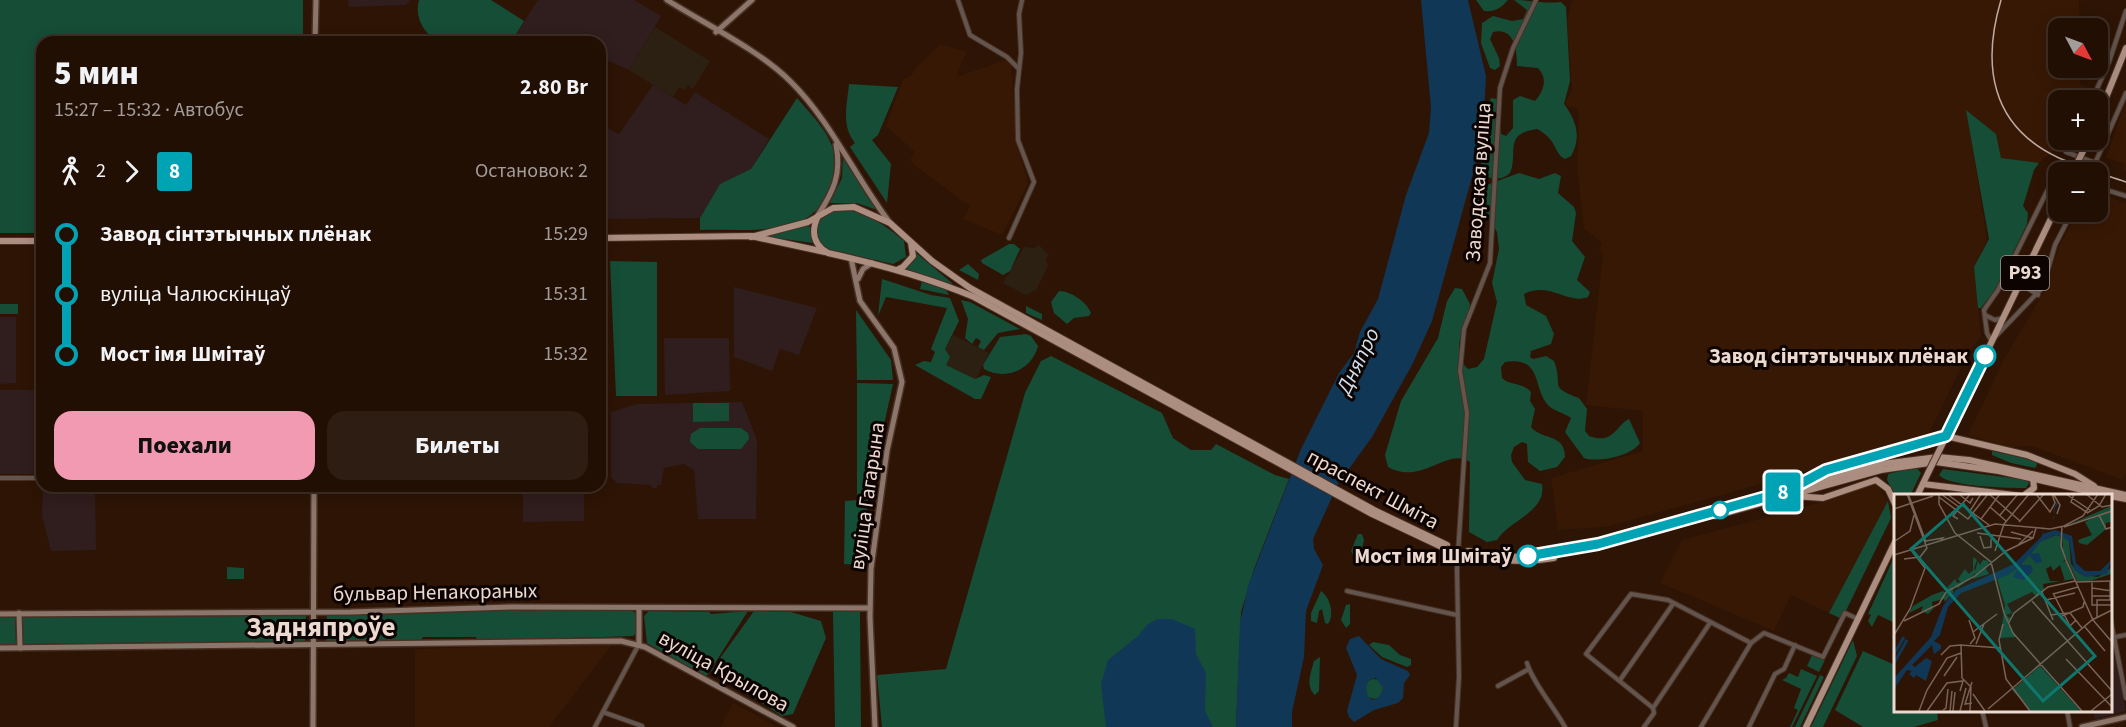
<!DOCTYPE html>
<html lang="ru">
<meta charset="utf-8">
<style>
:root{--surface:#220f04;--page:#2e1d13;--text:#f1f3f6;--muted:#a29c9a;--line:#3f2f26;--accent:#f19ab1}
body{margin:0;font-family:"Source Sans 3",sans-serif;background:var(--page);color:var(--text);height:100vh;display:flex;flex-direction:column;font-size:22px;white-space:nowrap}
*{box-sizing:border-box;margin:0}
p{font-size:20px;color:var(--muted)}
.icon{flex:none;width:33px;height:33px;fill:none;stroke:currentColor;stroke-width:2;stroke-linecap:round;stroke-linejoin:round}
.map{position:relative;flex:1;overflow:hidden}
.drawer{position:absolute;left:36px;top:36px;width:570px;height:456px;display:flex;flex-direction:column;background:var(--surface);border-radius:18px;box-shadow:0 3px 15px #0003,0 0 0 2px var(--line)}
.drawer>*{flex:none}
.badge{padding:0 12px;border-radius:4px;font-size:21px;line-height:39px}
.needle{width:39px;rotate:131deg}
.buttons{position:absolute;left:2048px;top:18px;display:grid;gap:12px}
.buttons a{display:grid;place-items:center;width:60px;height:60px;border-radius:12px;background:var(--surface);box-shadow:0 3px 15px #0003,0 0 0 2px var(--line);font-size:30px}
.map>.badge{position:absolute;translate:-50% -50%;box-shadow:0 0 0 3px #fff}
.legs{display:flex;align-items:center;gap:9px;height:66px;padding:0 18px;font-size:20px}
.legs p{margin-inline-start:auto}
.headline{display:flex;align-items:center;justify-content:space-between;height:102px;padding:0 18px}
h1{font-size:33px;font-weight:800;line-height:45px}
.action{display:flex;gap:12px;margin-top:auto;padding:12px 18px}
.action a{flex:1;height:69px;border-radius:18px;background:var(--accent);color:#111;font-size:24px;font-weight:800;line-height:69px;text-align:center}
.action a+a{background:var(--page);color:var(--text)}
ul{padding:0 18px;list-style:none}
li{display:flex;align-items:center;gap:21px;height:60px;font-size:22px}
li i{display:grid;place-items:center;width:9px;height:100%;margin:0 8px;background:currentColor}
li i::after{content:'';width:15px;height:15px;margin:-8px;border:4px solid;border-radius:50%;background:var(--surface)}
li p{margin-inline-start:auto}
li:first-child i{background:linear-gradient(#0000 50%,currentColor 0)}
li:last-child i{background:linear-gradient(currentColor 50%,#0000 0)}
.map>svg:first-child{display:block}
.commercial{fill:#2c2013}
.built{fill:#371805}
.education{fill:#301d1d}
.green{fill:#164d37}
.water{fill:#113757;fill-rule:evenodd}
.lines{fill:none;stroke-linecap:round;stroke-linejoin:round}
.minor-casing{stroke:#483022;stroke-width:6}
.secondary-casing{stroke:#483022;stroke-width:8}
.primary-casing{stroke:#483022;stroke-width:8}
.minor{stroke:#63554e;stroke-width:4}
.secondary{stroke:#8c756b;stroke-width:5}
.primary{stroke:#ab8e80;stroke-width:6}
.rail{stroke:#bfaba1;stroke-width:1.5}
.primary-bridge-casing{stroke:#483022;stroke-width:8;stroke-linecap:butt}
.primary-bridge{stroke:#ab8e80;stroke-width:6}
.line-1-casing{stroke:#fff;stroke-width:14}
.line-1{stroke:#00a3b4;stroke-width:9}
.stop-1-dot{fill:#fff;stroke:#00a3b4;stroke-width:3}
.labels{text-anchor:middle;dominant-baseline:central;stroke-width:6;stroke-linejoin:round;paint-order:stroke}
.shield{fill:#0d0401;stroke:#a99a93;stroke-width:1.5}
.shield-label{font-size:20px;font-weight:bold;fill:#ecdad1}
.street-label{font-size:21px;fill:#ecdad1;stroke:#0d0401}
.stop-label{font-size:21px;font-weight:bold;fill:#ecdad1;stroke:#0d0401;text-anchor:end}
.water-label{font-size:22px;font-style:italic;fill:#cedff0;stroke:#0d0401}
.district-label{font-size:27px;font-weight:bold;fill:#ecdad1;stroke:#0d0401}
.inset-river{fill:none;stroke:#113757;stroke-width:3}
.inset-road{fill:none;stroke:#796357;stroke-width:1.5}
.view{fill:#0f766e;fill-opacity:0.15;stroke:#0f766e;stroke-width:3}
.inset-edge{fill:none;stroke:#ecdad1;stroke-width:3}
</style>
<div class="map">
<svg width="2126" height="727" viewBox="0 0 2126 727">
<rect width="100%" height="100%" fill="#2d1405"/>
<g class="commercial">
<polygon points="655,27 710,61 693,89 688,85 685,90 679,87 673,97 629,70"/>
<polygon points="1039,245 1049,255 1046,259 1048,266 1036,290 1026,295 1003,283 1024,247 1034,248"/>
<polygon points="953,335 989,353 975,380 946,365 950,357 945,349"/>
</g>
<g class="built">
<polygon points="1572,0 2079,0 2080,28 2058,28 2058,68 2080,68 2080,84 2095,93 2091,100 2058,100 2058,140 2067,140 2039,163 2001,158 1996,134 1967,111 1987,240 1974,267 1981,336 1968,353 1927,438 1606,527 1558,530 1551,478 1643,451 1643,411 1586,405 1603,254 1599,250 1602,242 1584,229 1577,168 1579,118 1577,108 1567,106 1566,102 1572,91 1567,21"/>
<polygon points="941,44 966,52 956,77 1006,60 1011,65 1017,145 1028,183 1002,235 963,219 970,206 914,165 910,160 915,152 886,126 903,80 911,76 918,65"/>
<polygon points="2126,100 2126,171 2123,170 2125,164 2106,158"/>
<polygon points="2097,194 2126,203 2126,474 2123,480 2032,446 2010,447 1968,435 2004,359 2045,290 2060,245 2078,212 2097,212"/>
<polygon points="1876,484 1888,501 1886,507 1829,613 1791,595 1774,631 1660,583 1682,540 1811,505"/>
<polygon points="613,643 549,727 415,727 415,649"/>
<polygon points="733,703 778,727 721,727"/>
</g>
<g class="education">
<polygon points="348,0 410,0 406,5 349,7"/>
<polygon points="538,0 634,0 661,16 629,70 600,57 600,42 516,42 516,34"/>
<polygon points="653,85 686,105 695,92 769,139 751,169 720,184 700,218 600,219 600,124 619,134"/>
<polygon points="734,287 817,308 799,355 780,349 772,371 734,357"/>
<polygon points="0,317 16,317 16,383 0,384"/>
<polygon points="664,338 729,338 730,391 665,395"/>
<rect x="0" y="390" width="42" height="84"/>
<polygon points="742,402 757,440 756,519 698,519 694,470 684,464 664,468 661,485 657,485 657,488 652,488 651,485 617,483 611,477 611,412 637,404"/>
<polygon points="43,486 95,486 96,550 51,551 42,516"/>
<polygon points="380,486 463,486 442,491 380,493"/>
<polygon points="523,486 584,486 584,521 523,522"/>
<polygon points="2110,645 2112,645 2126,711 2095,719 2093,711 2110,710"/>
</g>
<g class="green">
<polygon points="0,0 303,0 303,42 42,42 42,233 0,233"/>
<path d="M419,0H491L524,21L516,34V42C500,42 453,46 441,42C424,36 414,16 419,0Z"/>
<path d="M1476,0H1508C1501,8 1495,12 1484,11Z"/>
<path d="M1514,0C1531,0 1545,4 1561,2L1566,7L1570,81L1564,104C1576,120 1582,137 1571,156L1565,159C1553,153 1558,140 1537,129C1502,134 1519,153 1510,173C1501,181 1493,179 1483,176L1480,171L1487,109L1491,98L1497,99L1501,134L1506,136L1513,128V100L1520,96L1535,101C1544,91 1548,78 1538,68L1517,66C1517,51 1515,27 1493,32L1490,39L1499,58L1500,66L1495,70L1490,68L1481,43L1482,23L1493,16L1512,21L1523,19L1527,10Z"/>
<path d="M849,84L898,87L878,135L872,140L891,164L887,203L850,147L855,143C841,125 847,106 849,84Z"/>
<path d="M797,98C824,129 847,150 829,191C823,205 811,218 797,223C767,233 731,229 700,230V218L720,184L751,169Z"/>
<polygon points="1966,110 1996,134 2001,158 2039,163 2034,170 2023,206 2028,213 2027,224 1995,290 1981,308 1978,308 1974,267 1989,239"/>
<polygon points="843,156 880,211 857,203 830,203 842,178"/>
<path d="M1519,173L1539,179L1555,173L1561,176L1558,193L1574,207L1576,213L1572,241L1585,257L1577,280L1590,292L1588,297C1568,305 1549,281 1524,294L1526,305L1546,316L1554,334L1551,344L1531,351L1530,357L1533,359L1546,356L1554,361C1564,387 1547,386 1579,398L1587,409L1585,431L1589,436C1614,445 1616,425 1629,419L1640,443C1632,456 1597,463 1584,458L1565,432L1571,418C1563,412 1554,412 1547,404C1533,387 1542,356 1505,362L1501,367L1502,378C1510,386 1522,382 1531,392L1530,401L1535,409L1531,427C1541,440 1565,433 1565,457L1557,467L1540,471L1528,462L1527,444L1522,442L1514,447L1511,455L1512,462L1525,480L1542,484C1547,512 1509,520 1497,540L1487,542L1469,532L1470,462C1448,446 1422,486 1388,467L1385,455L1401,401L1438,338L1447,301L1455,288L1462,289L1470,304C1467,327 1448,350 1468,369L1477,367L1484,359L1497,302L1492,283L1499,249L1497,232L1487,216L1478,208L1476,199L1484,186Z"/>
<path d="M845,209C869,214 885,225 904,241L906,257L893,264L827,249C816,240 816,233 818,219L832,210Z"/>
<polygon points="809,224 813,243 762,236"/>
<polygon points="1009,244 1014,244 1020,249 1010,271 1003,275 982,263 981,260"/>
<polygon points="915,252 952,283 952,285 906,269 912,262"/>
<polygon points="610,261 657,262 657,396 616,396"/>
<polygon points="968,264 979,274 978,280 959,270"/>
<polygon points="882,279 931,295 950,298 959,321 945,349 950,357 946,365 975,379 984,375 991,377 981,399 975,399 915,365 924,361 931,362 935,352 931,349 947,308 886,297 878,316"/>
<polygon points="922,281 946,290 949,295 920,289"/>
<path d="M1059,291C1071,291 1087,302 1091,313L1089,316L1074,318L1067,324L1054,313L1051,302Z"/>
<polygon points="961,300 970,302 1020,329 998,333 984,350 978,347 981,341 976,338 972,344 965,338 968,319"/>
<rect x="0" y="304" width="18" height="10"/>
<polygon points="1026,306 1042,314 1042,320 1026,313"/>
<polygon points="856,310 891,360 893,380 857,380"/>
<path d="M1026,334L1031,336L1038,346C1032,370 1005,381 984,369L983,365L1000,337Z"/>
<polygon points="1051,356 1162,413 1173,438 1191,450 1211,450 1216,444 1275,475 1289,479 1254,569 1241,612 1236,727 882,727 877,675 946,669 1025,393 1041,361"/>
<polygon points="857,383 893,384 869,492 860,565 844,564 845,501 857,500"/>
<polygon points="693,403 729,403 729,421 693,422"/>
<polygon points="741,428 748,433 749,439 741,449 698,449 690,442 691,434 700,428"/>
<polygon points="1992,451 2036,461 2037,465 2035,468 2011,463 1992,455"/>
<polygon points="1916,467 1921,473 1910,496 1896,496 1887,480 1888,474"/>
<path d="M1943,469L2027,480L2029,483L2026,488C2010,488 1948,487 1939,475Z"/>
<polygon points="1888,501 1891,518 1842,619 1829,613"/>
<polygon points="1358,534 1362,534 1364,540 1360,558 1355,560 1351,551"/>
<polygon points="1895,555 1895,623 1878,615 1872,627 1868,621 1871,615 1868,614"/>
<polygon points="227,567 244,568 244,579 227,579"/>
<path d="M1321,591C1330,597 1335,615 1328,624L1325,623L1322,609L1319,611L1317,623L1311,621V613Z"/>
<polygon points="1350,604 1350,624 1346,628 1341,620 1346,605"/>
<polygon points="630,609 636,614 636,633 633,636 478,641 476,637 423,637 420,642 326,642 327,613"/>
<polygon points="649,611 709,612 711,614 748,611 706,677 647,643 644,616"/>
<polygon points="754,611 791,612 821,621 826,638 793,714 782,716 711,671"/>
<polygon points="833,612 860,612 861,727 835,727"/>
<polygon points="306,614 305,641 23,644 22,616"/>
<polygon points="0,617 15,617 16,644 0,644"/>
<polygon points="1853,640 1857,656 1823,727 1811,727"/>
<polygon points="1373,642 1389,645 1400,655 1411,659 1411,665 1407,667 1382,657 1369,645"/>
<polygon points="1863,651 1895,665 1895,710 1937,711 1938,720 1914,727 1863,727 1835,710"/>
<polygon points="1812,655 1825,660 1819,672 1807,666"/>
<path d="M1320,657L1319,691L1315,695C1305,686 1311,672 1314,661Z"/>
<polygon points="1801,669 1817,676 1792,727 1790,727 1798,710 1794,708 1801,689 1782,680 1786,678 1789,673 1798,677"/>
<polygon points="1820,675 1824,677 1800,727 1795,727"/>
<circle cx="1374" cy="689" r="10"/>
</g>
<g class="water">
<polygon points="1421,0 1468,0 1486,76 1483,129 1477,159 1432,321 1413,363 1372,437 1338,484 1313,539 1314,549 1323,565 1306,611 1304,657 1292,712 1292,727 1236,727 1240,623 1248,586 1301,449 1339,373 1354,353 1360,332 1378,299 1406,195 1429,133 1431,107"/>
<polygon points="1157,619 1172,619 1195,629 1196,654 1206,673 1205,711 1213,727 1106,727 1101,684 1108,660 1138,636 1147,625"/>
<path d="M1359,636L1381,659L1408,671L1410,675L1404,683L1403,698L1398,703L1374,710L1354,722L1349,717L1347,711L1357,675L1346,648L1350,639ZM1376,678L1383,688L1379,697L1373,700L1368,697L1366,687L1369,680Z"/>
</g>
<g class="lines">
<defs>
<g id="minor">
<polyline points="958,0 970,35 1007,57 1019,69"/>
<polyline points="2092,100 2109,62 2126,11"/>
<polyline points="2071,140 2066,152 2093,162 2096,161 2126,93"/>
<polyline points="2097,187 2126,196"/>
<polyline points="1009,238 1034,182 1018,140 1017,89 1021,53 1019,14 1022,0"/>
<polyline points="2020,283 2038,295"/>
<polyline points="1985,315 1995,320 2003,318"/>
<polyline points="1996,336 2043,287 2055,245 2072,212"/>
<polyline points="1991,340 1987,333 1984,310 1998,290 2058,169 2067,171"/>
<polyline points="0,478 42,478"/>
<polyline points="1347,591 1457,615"/>
<polyline points="2110,617 2126,698"/>
<polyline points="2110,638 2126,635"/>
<path d="M1527,663C1533,683 1554,707 1565,727"/>
<polyline points="1620,680 1673,604"/>
<polyline points="1498,686 1529,669"/>
<polyline points="1653,708 1586,654 1631,594 1668,600 1751,643"/>
<polyline points="1982,710 1986,727"/>
<polyline points="2067,710 2070,727"/>
<polyline points="603,712 642,726"/>
<polyline points="595,727 639,644"/>
<polyline points="1456,727 1459,677 1457,569 1467,413 1460,371 1464,329 1490,263 1500,88 1513,48 1536,0"/>
<polyline points="1644,727 1654,713 1653,708 1710,623"/>
<polyline points="1701,727 1751,643 1764,633 1823,657 1845,613 1858,619"/>
<polyline points="1749,727 1775,674 1784,669 1795,645"/>
</g>
<g id="secondary">
<path d="M667,0C705,24 759,50 790,81C831,121 855,177 890,223"/>
<polyline points="716,32 752,0"/>
<polyline points="315,42 316,0"/>
<path d="M818,215C833,192 842,174 836,145"/>
<polyline points="851,258 860,301 894,348 902,382 887,451 871,569 870,617 875,727"/>
<polyline points="858,279 863,269 872,263"/>
<polyline points="19,613 20,648"/>
<polyline points="0,614 351,612 510,607 870,608"/>
<polyline points="639,644 639,609"/>
<polyline points="0,648 621,641 645,647 793,727"/>
<polyline points="313,727 314,486"/>
<polyline points="2082,727 2126,717"/>
</g>
<g id="primary">
<polyline points="2097,120 2126,48"/>
<polyline points="2085,147 2088,140"/>
<path d="M818,216C811,231 813,245 828,253C878,264 927,277 974,297L1372,514L1446,549"/>
<polyline points="751,237 808,222 833,208 854,207 890,223 932,261 970,288 1374,510 1447,545"/>
<polyline points="600,238 751,236 825,252"/>
<polyline points="0,241 42,241"/>
<polyline points="897,270 903,267 913,256 911,243"/>
<polyline points="1941,447 2058,204"/>
<polyline points="1923,484 2022,496"/>
<polyline points="1795,486 1826,470 1946,436 2027,455 2075,474 2094,486"/>
<polyline points="1793,496 1823,498 1876,480 1888,489 1895,504"/>
<polyline points="1917,496 1929,471"/>
<polyline points="2023,496 2034,488 2033,478"/>
<polyline points="2110,496 2126,499"/>
<polyline points="1715,516 1881,470 1936,462 1999,471 2109,496"/>
<polyline points="1468,551 1517,557 1566,551 1882,464 1938,457 1969,460 2126,495"/>
<path d="M1467,555C1496,561 1524,563 1554,558"/>
<polyline points="1806,727 1895,542"/>
</g>
</defs>
<use href="#minor" class="minor-casing"/>
<use href="#secondary" class="secondary-casing"/>
<use href="#primary" class="primary-casing"/>
<use href="#minor" class="minor"/>
<use href="#secondary" class="secondary"/>
<use href="#primary" class="primary"/>
<path class="rail" d="M2001,0C1982,64 1990,125 2057,157C2079,167 2103,174 2126,182"/>
<defs>
<g id="primary-bridge">
<polyline points="2073,172 2085,147"/>
<polyline points="1929,471 1941,447"/>
<polyline points="1446,549 1467,555"/>
</g>
</defs>
<use href="#primary-bridge" class="primary-bridge-casing"/>
<use href="#primary-bridge" class="primary-bridge"/>
</g>
<g class="lines">
<defs>
<polyline id="line-1" points="1528,556 1598,544 1787,491 1826,470 1946,436 1985,356"/>
</defs>
<use href="#line-1" class="line-1-casing"/>
<use href="#line-1" class="line-1"/>
</g>
<g class="stop-1-dot">
<circle cx="1985" cy="356" r="10"/>
<circle cx="1720" cy="510" r="8"/>
<circle cx="1528" cy="556" r="10"/>
</g>
<g class="labels">
<rect class="shield" x="2001" y="256" width="48" height="34" rx="4.5"/>
<g class="shield-label">
<text x="2025" y="273">Р93</text>
</g>
<g class="street-label">
<text transform="translate(1478 182) rotate(-86)">Заводская вуліца</text>
<text transform="translate(1373 489) rotate(28)">праспект Шміта</text>
<text transform="translate(867 496) rotate(-82)">вуліца Гагарына</text>
<text transform="translate(435 592) rotate(-1)">бульвар Непакораных</text>
<text transform="translate(724 671) rotate(29)">вуліца Крылова</text>
</g>
<g class="stop-label">
<text x="1968" y="356">Завод сінтэтычных плёнак</text>
<text x="1512" y="556">Мост імя Шмітаў</text>
</g>
<g class="water-label">
<text transform="translate(1358 361) rotate(-64)">Дняпро</text>
</g>
<g class="district-label">
<text x="321" y="627">Задняпроўе</text>
</g>
</g>
<g transform="translate(1894 494)">
<rect width="218" height="218" fill="#2d1405"/>
<path d="M217,12V28L212,29L211,36L193,51L185,49L184,46L198,41L191,28L204,21L174,31ZM162,41L166,42L171,66L168,68L172,67L180,85L149,90L150,95L143,103L138,98L113,110L118,119L112,121L117,125L113,129L122,143L106,144L111,111L103,85L124,74L145,48ZM166,71L171,87H156L152,75L157,72L159,77ZM168,42L175,47L177,70L186,80L204,83L217,74V80L196,87H183L169,57ZM79,63L83,66L80,74L81,77L84,67L86,71L89,66L95,67L92,75L95,80L79,85L82,79L64,94L59,92V99L51,108L50,105L38,108L39,115L34,120L27,117L29,112L15,119L19,112L38,101L49,97L53,100L52,95L61,85L63,89L67,88L64,85L71,75L75,80L79,76ZM146,172L187,217H137L118,196Z" fill="#164d37" fill-rule="evenodd"/>
<path d="M163,8L164,10L161,14V21L160,24L158,25L153,24L150,28L149,40L161,36L178,42L182,69L191,77H206L217,66L213,80L192,83L180,76L175,47L168,42L161,41L146,48L137,60L145,59L148,68L142,69L135,61L127,71H137L139,77L129,86L119,83L126,72L114,81L67,99L54,113L46,141L40,147L47,151V155L40,160L38,151L18,171L21,173L32,164L38,167L32,187L22,181L20,184L15,180L18,177L13,176L0,195V184L37,143L49,112L62,96L120,70L148,42L150,28L153,24L158,25L161,21L160,14Z" fill="#113757"/>
<path class="inset-river" d="M0,160L10,143M0,169L13,146"/>
<path class="inset-road" d="M45,0V10L61,39L97,68L110,119L119,139L188,217M47,0L65,13M53,0L95,31M65,0L76,9L79,4M95,0L126,27M142,0L156,18L161,9L158,0M172,0L196,16M180,0L177,8L194,19M192,0L208,13L218,11M160,1L166,11L163,20M15,2L32,48M45,3L74,25L94,0M96,13L112,27M0,15L39,2M76,17L87,0M193,19L205,12L212,0M106,21L124,0M205,21L212,35L218,33M64,25L59,22L76,0M87,25L106,0M125,28L150,0M110,30L135,0M168,32L167,52L172,66L199,126L218,148M170,33L218,17M117,38L139,44L142,34M83,39L127,45M86,42L90,54L97,53V45M1,47L16,37L20,21M32,47L49,44L47,46M123,52L139,37M101,57L110,30M0,61L101,30L156,35L170,32L189,22L204,0M10,65L26,63L33,54L13,0M216,87V106M182,88L218,87M198,88V111H218M198,94L218,97M148,98L159,126M159,99L176,132L182,126M159,100L184,93M198,102H218M152,106L181,99M138,107L218,197M176,119L188,134M156,121L174,119M168,122L189,113L190,108M203,123V106H218M75,126L81,144L76,150M10,127L45,110L52,98L81,82L112,57L139,44M109,130L105,146L112,185L136,217M114,130L120,119L154,93L181,87M191,133L211,157M79,138L103,120M0,141L16,115L31,74L17,56M82,150L90,130M47,161L56,152L67,151M172,165L218,213M50,182L63,163M78,188L71,210L78,209M79,200L91,217M94,215L198,126L218,116M49,216L52,214L54,195M25,217L33,196L53,164L67,159M33,217L53,189L69,187L66,197M56,217L58,197M59,217L61,198M66,217L72,194M76,217L77,193L68,184L67,151L107,154M197,217L218,200"/>
<path class="view" d="M69,10L201,162L149,207L17,55Z"/>
<rect width="218" height="218" class="inset-edge"/>
</g>
</svg>
<div class="buttons">
<a><svg class="needle" viewBox="-14 -14 28 28"><path d="M0-13l5 13h-10z" fill="#e53935"/><path d="M0 13l5-13h-10z" fill="#a29c9a"/></svg></a>
<a>+</a>
<a>−</a>
</div>
<b class="badge" style="left:1783px;top:492px;background:#00a3b4;color:#fff">8</b>
<section class="drawer">
<div class="headline"><div><h1>5 мин</h1><p>15:27 – 15:32 · Автобус</p></div><b>2.80 Br</b></div>
<div class="legs"><svg class="icon" aria-label="walk" viewBox="0 0 24 24"><circle cx="13" cy="4" r="2"/><path d="M13 8l-2 6 4 7M11 14l-3 7M7 12l3-4h3l4 4"/></svg>2<svg class="icon" aria-label="forward" viewBox="0 0 24 24"><path d="M9 5l7 7-7 7"/></svg><b class="badge" style="background:#00a3b4;color:#fff">8</b><p>Остановок: 2</p></div>
<ul>
<li><i style="color:#00a3b4"></i><b>Завод сінтэтычных плёнак</b><p>15:29</p></li>
<li><i style="color:#00a3b4"></i><span>вуліца Чалюскінцаў</span><p>15:31</p></li>
<li><i style="color:#00a3b4"></i><b>Мост імя Шмітаў</b><p>15:32</p></li>
</ul>
<div class="action"><a>Поехали</a><a>Билеты</a></div>
</section>
</div>
